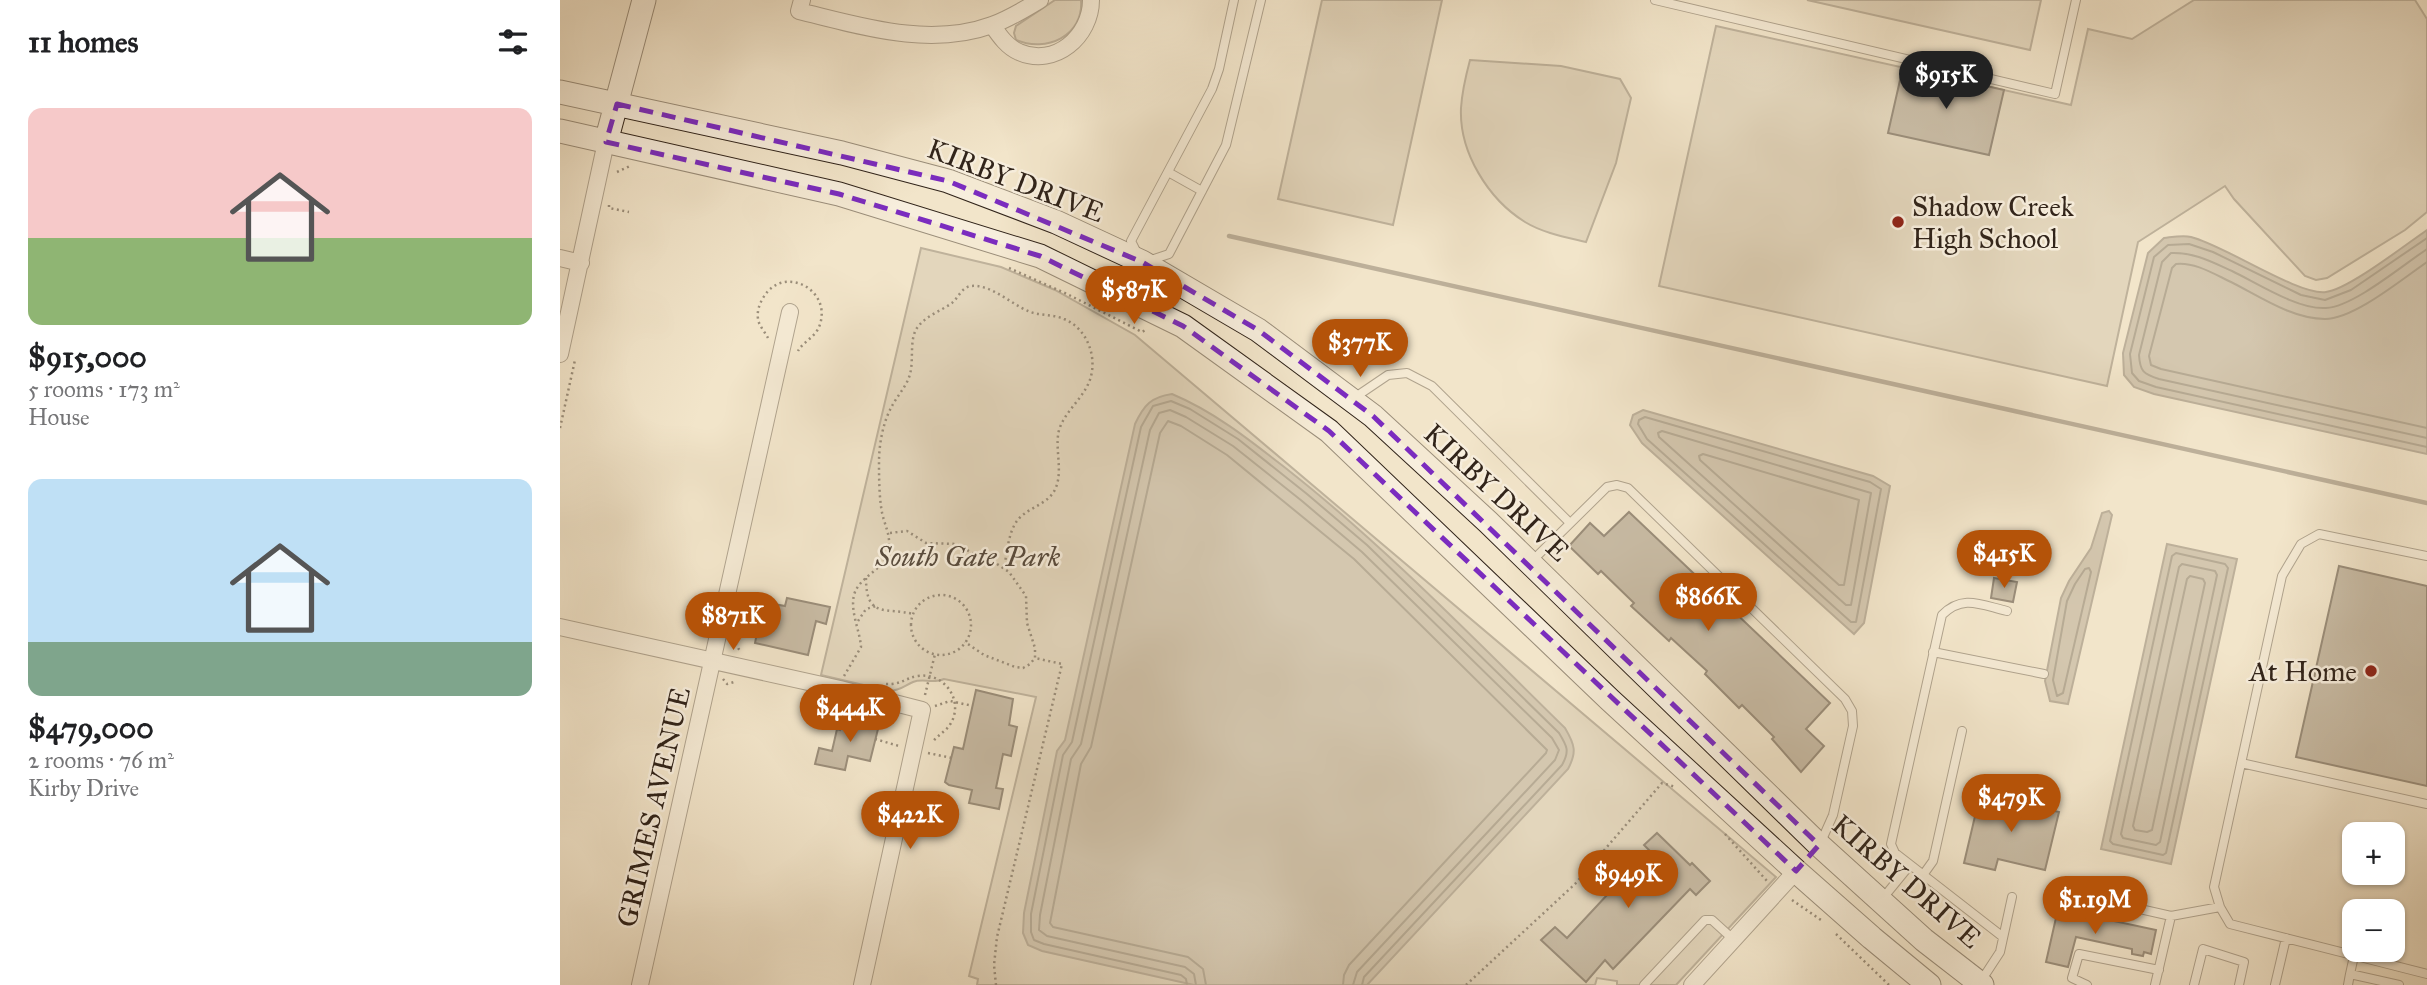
<!DOCTYPE html>
<meta charset="utf-8">
<style>
:root{--surface:#fff;--page:#f2f2f2;--text:#202124;--muted:#757577;--accent:#b45309}
body{margin:0;font-family:"IM FELL Great Primer",serif;background:var(--page);color:var(--text);height:100vh;display:flex;flex-direction:column;font-size:26px;white-space:nowrap}
*{box-sizing:border-box;margin:0}
p{font-size:23px;color:var(--muted)}
.icon{flex:none;width:38px;height:38px;fill:none;stroke:currentColor;stroke-width:2;stroke-linecap:round;stroke-linejoin:round}
.map{position:relative;flex:1;overflow:hidden}
.sheet{display:flex;flex-direction:column;background:var(--surface);width:560px}
.sheet>*{flex:none}
.tools{position:absolute;left:1782px;top:822px;display:grid;gap:14px}
.tools a{display:grid;place-items:center;width:63px;height:63px;border-radius:14px;background:var(--surface);box-shadow:0 2px 5px #0004;font-size:35px}
.price{position:absolute;translate:-50% -60px;padding:0 16px;border-radius:24px;background:var(--accent);color:#fff;font-size:23px;line-height:46px;filter:drop-shadow(0 2px 4px #0008)}
.price::after{content:'';position:absolute;left:50%;top:42px;width:21px;height:16px;margin-left:-10px;background:inherit;clip-path:polygon(0 0,100% 0,50% 100%)}
.price.current{background:#222;color:#fff}
ul{padding:0;list-style:none}
li{display:grid;align-content:center;gap:14px;height:371px;padding:0 28px}
li span{display:grid;place-items:center;height:217px;border-radius:14px;color:#555}
li>.icon{margin-inline-start:auto}
span .icon{width:126px;height:126px;fill:#fffc;stroke-width:1}
li b{font-size:30px}
h2{display:flex;justify-content:space-between;align-items:center;height:84px;padding:0 28px;font-size:30px}
main{display:flex;flex:1;min-height:0}
.map>svg:first-child{display:block}
.green{fill:#d1c4ac;stroke:#817463;stroke-width:2}
.water{fill:#b0a38e;stroke:#7d7060;stroke-width:2}
.lines{fill:none;stroke-linecap:round;stroke-linejoin:round}
.shore{stroke:#706454;stroke-width:2}
.stream{stroke:#7d7060;stroke-width:4.5}
.building{fill:#958876;stroke:#31241a;stroke-width:2}
.lane-casing{stroke:#615446;stroke-width:10}
.street-casing{stroke:#615446;stroke-width:18}
.secondary-casing{stroke:#31241a;stroke-width:25}
.path{stroke:#31241a;stroke-width:2.5;stroke-dasharray:2 3.5;stroke-linecap:butt}
.lane{stroke:#f7eedd;stroke-width:8}
.street{stroke:#f7eedd;stroke-width:16}
.secondary{stroke:#f7eedd;stroke-width:23}
.marked{fill:none;stroke:#7b2cbf;stroke-width:5;stroke-dasharray:14 9;stroke-linejoin:round}
.poi-dot{fill:#8f2418;stroke:#f7eedd;stroke-width:2.5}
.labels{text-anchor:middle;stroke-width:5;stroke-linejoin:round;paint-order:stroke}
.street-label{font-size:28px;fill:#31241a;stroke:#f7eedd}
.poi-label{font-size:28px;fill:#31241a;stroke:#f7eedd;text-anchor:start}
.park-label{font-size:28px;font-style:italic;fill:#594c3e;stroke:#f7eedd}
</style>
<main>
<section class="sheet">
<h2>11 homes<svg class="icon" aria-label="filters" viewBox="0 0 24 24"><path d="M4 7h16M4 17h16"/><circle cx="9" cy="7" r="2"/><circle cx="15" cy="17" r="2"/></svg></h2>
<ul>
<li><span style="background:linear-gradient(#f6c9c9 60%,#8fb573 0)"><svg class="icon" aria-label="home" viewBox="0 0 24 24"><path d="M3 11l9-7 9 7M6 9v11h12V9"/></svg></span><div><b>$915,000</b><p>5 rooms · 173 m²</p><p>House</p></div></li>
<li><span style="background:linear-gradient(#bfe0f5 75%,#7fa58c 0)"><svg class="icon" aria-label="home" viewBox="0 0 24 24"><path d="M3 11l9-7 9 7M6 9v11h12V9"/></svg></span><div><b>$479,000</b><p>2 rooms · 76 m²</p><p>Kirby Drive</p></div></li>
</ul>
</section>
<div class="map">
<svg width="1867" height="985" viewBox="0 0 1867 985">
<rect width="100%" height="100%" fill="#f2e5ca"/>
<filter id="stains"><feTurbulence type="fractalNoise" baseFrequency=".00286" numOctaves="4"/><feColorMatrix values="0 0 0 0 .2 0 0 0 0 .09 0 0 0 0 .02 0 0 0 .5 -.17"/></filter>
<radialGradient id="worn" r=".72"><stop offset=".6" stop-color="#630" stop-opacity="0"/><stop offset="1" stop-color="#630" stop-opacity=".3"/></radialGradient>
<path class="green" d="M495,0h26c3,36 -35,53 -65,40l-2,-7 2,-7z
M762,0h120l-49,225 -115,-26z
M1247,0h234l-11,50z
M1634,0h221l12,19v193l-22,18 -78,48 -11,2 -11,-4 -71,-77 -9,-13 -87,56 -31,144 -448,-100 57,-260 355,79 17,-76 44,10z
M910,60l91,6 59,13 11,19 -15,65 -30,79c-21,-5 -43,-9 -61,-20 -37,-23 -66,-70 -64,-114 1,-16 5,-33 9,-48z
M361,248l80,19 54,23 80,45 641,542 -100,108h-59v-4l-20,-3 -2,7h-618l1,-6 -9,-3 67,-279 -92,-18c-11,5 -21,-1 -31,3 -9,4 -13,9 -24,9l-68,-16z"/>
<path class="water" d="M1867,230v224l-273,-60 -20,-7 -10,-12 -1,-22 25,-100 16,-15c9,-1 19,-3 27,-1 33,8 108,59 135,55 23,-3 79,-47 101,-62z
M612,394c43,18 79,47 116,76 99,78 187,170 277,258 10,17 12,24 3,41l-201,216h-173l-152,-34 -14,-6 -5,-12 1,-20 33,-162 8,-11 70,-316c9,-19 16,-27 37,-30z
M1083,410l230,66 17,10 -26,137 -10,11 -212,-191 -12,-18 3,-10z
M1549,511l3,4 -44,189 -18,-3 -5,-20 16,-83 8,-17 22,-33 11,-35z
M1607,544l70,15 -66,305 -70,-15z"/>
<g class="lines">
<path class="shore" d="M1867,238l-76,52 -26,10 -24,-5 -88,-43 -24,-8 -21,1 -14,12 -24,97 2,19 7,8 17,6 271,60
M1867,249c-24,16 -74,58 -101,59 -28,2 -69,-25 -94,-37 -20,-9 -38,-19 -61,-18l-9,9 -23,93c1,16 4,19 20,24l268,59
M1867,262c-25,17 -73,57 -102,57 -33,0 -66,-23 -94,-37 -17,-8 -36,-20 -55,-18l-4,4 -23,88 2,9 10,4 266,59
M1085,417l225,65 11,7 -25,133h-5l-204,-183 -9,-15 1,-4z
M1102,431l209,62 -20,112h-5l-187,-168 -1,-4z
M1143,454l156,46 -15,85h-5l-139,-125 -1,-4z
M1616,553l49,11 3,4 -62,285 -3,2 -50,-11 -3,-3 62,-285z
M1622,564l33,7 2,4 -57,267 -4,3 -33,-7 -2,-4 58,-267z
M1529,568l2,4 -28,121 -6,3 -4,-16 14,-79 8,-17 10,-15z
M1630,576l13,3 2,4 -53,247 -5,2 -12,-2 -2,-4 54,-247z
M627,985l-1,-6 -5,-4 -137,-31 -10,-4 -3,-8v-18l32,-159 9,-13 69,-315 12,-21 18,-5 19,8 48,30 69,55 60,51 192,188c8,13 11,18 3,32l-198,212 -2,8
M636,985l-2,-11 -9,-7 -138,-31 -8,-6 1,-15 31,-156 10,-15 69,-314 9,-17 11,-3 16,7 47,29 69,55 60,51 190,186 7,12 -4,10 -198,212 -4,13
M646,985l-3,-16 -15,-12 -135,-30 -3,-4 31,-159 10,-17 69,-314 8,-12 13,5 46,29 127,104 193,191 -1,3 -197,212 -5,10 -1,10"/>
<path class="stream" d="M669,236l1198,267"/>
</g>
<path class="building" d="M1343,67l101,23 -15,65 -101,-22z
M1069,512l201,191 -24,26 18,17 -23,26 -29,-33 2,-2 -32,-32 -3,3 -34,-34 2,-3 -36,-33 -2,3 -38,-35 3,-3 -33,-32 -3,3 -29,-28 21,-23 14,13z
M1779,566l88,20v200l-131,-29z
M1434,578l23,4 -4,20 -22,-4z
M227,598l43,9 -4,17 -10,-3 -8,34 -53,-12 8,-41 22,4z
M416,690l37,9 -4,26 8,2 -6,29 -8,-2 -7,34 7,1 -4,20 -30,-6 3,-13 -23,-5 -4,-3 9,-35 9,2z
M283,717l36,8 -9,36 -22,-5 -3,14 -30,-6 4,-16 13,3 5,-22 3,1z
M1420,795l79,17 -14,58 -47,-11 -3,11 -31,-7z
M1097,833l33,32 2,-2 18,18 -14,14 -6,-6 -77,80 -8,-9 -19,22 -45,-42 14,-13 12,11 82,-88 -5,-5z
M1498,909l98,21 -5,24 -7,-2 -1,4 -11,-2v-5l-56,-12 -8,30 -22,-5z"/>
<g class="lines">
<g class="lane-casing">
<path id="lane" d="M1095,0l400,94 21,-94
M608,172l34,19
M577,253l-6,-12 81,-152 7,-20 15,-69
M588,261l21,-7 57,-109 35,-145
M794,398l34,-23 19,-2 25,13 138,137
M1867,556l-108,-22 -18,10 -19,32 -68,311 6,20 10,17 197,50
M973,560l74,-73 10,-2 11,3 217,211 7,12 1,15 -20,89 -12,27
M1373,652l111,22
M1681,763l186,41
M1363,875l10,-14 29,-130
M1518,895l93,21
M1323,898l27,-33
M1443,937l-108,-84 -4,-9 51,-229c21,-21 39,-10 65,-4
M1794,956l-4,18 49,11
M1421,981l19,-29 12,-55
M1084,985l61,-65h7l22,20
M1527,985l-15,-7 7,-24 80,16
M1595,985l16,-69 49,-9
M1634,985l9,-36 41,13 -5,23
M1715,985l11,-47
M1788,985l2,-11"/>
</g>
<g class="street-casing">
<path id="street" d="M242,0l-3,11c62,15 130,37 193,14 17,-6 33,-16 48,-25
M432,25c7,10 15,22 27,27 36,16 72,-16 72,-52
M0,258l21,5
M0,354l46,-212
M0,627l280,62 82,21 -60,275
M80,985l150,-673
M1132,985l104,-114"/>
</g>
<g class="secondary-casing">
<path id="secondary" d="M0,92l282,61 106,28 108,41 86,40 116,68 115,86 115,106 331,323 105,95 58,45
M0,131l279,63 201,62 143,70 146,105 281,269 186,171 76,67 57,47
M46,142l38,-142"/>
</g>
<path class="path" d="M57,172l13,-6
M49,205v3l20,4
M449,268l58,26 75,38 5,-3
M208,338c-3,-6 -9,-12 -10,-19 -1,-8 1,-14 5,-21 20,-35 71,-8 56,29 -4,10 -16,15 -21,24
M0,428l15,-68
M330,533l17,-2 19,12 31,1 15,9 22,9 15,10 17,24 1,27 8,25v10l-5,6 -7,4 -8,-1 -31,-12 -19,-13
M306,578c0,41 20,29 47,36
M351 625a30 30 0 1 1 60 0a30 30 0 1 1-60 0Z
M178,620l21,5
M298,621l8,-12 10,-3
M175,638v5l5,8
M284,676l17,-29c-1,-16 -11,-35 -7,-52 5,-19 31,-25 34,-44 3,-13 -1,-20 -4,-31 -5,-14 -5,-43 -5,-58 0,-18 4,-40 13,-56 5,-10 15,-20 18,-32 4,-14 -1,-34 7,-46 8,-12 24,-17 35,-25 6,-5 10,-16 19,-17 20,-2 40,18 57,25 11,5 25,3 36,8 20,8 31,31 28,52 -3,24 -26,37 -33,59 -5,20 6,45 -6,63 -7,10 -20,14 -29,21 -16,11 -16,36 -20,53
M163,679l4,5 7,-2
M326,684c15,1 19,-6 32,-8 26,-4 46,24 33,47 -5,9 -14,12 -19,20
M365,695l10,-41
M375,706l15,-5 23,5
M315,739l24,7
M368,753l24,5
M1165,834l42,47
M1232,900l29,20
M1276,934l53,51
M436,985l-2,-20 3,-28 65,-273 -27,-6
M906,985l109,-101 87,-101 14,4"/>
<use href="#lane" class="lane"/>
<use href="#street" class="street"/>
<use href="#secondary" class="secondary"/>
</g>
<path d="M0 0H1867V985H0ZM57,104l331,77 194,81 116,68 115,86 446,429 -23,26 -467,-440 -146,-105 -143,-70 -201,-62 -233,-52z" fill="#f2e5ca" fill-opacity=".55" fill-rule="evenodd"/>
<path class="marked" d="M57,104l331,77 194,81 116,68 115,86 446,429 -23,26 -467,-440 -146,-105 -143,-70 -201,-62 -233,-52z"/>
<g class="poi-dot">
<circle cx="1338" cy="222" r="7"/>
<circle cx="1811" cy="671" r="7"/>
</g>
<g class="labels">
<g class="street-label">
<text transform="translate(456 180) rotate(21)" y="10">KIRBY DRIVE</text>
<text transform="translate(937 492) rotate(43)" y="10">KIRBY DRIVE</text>
<text transform="translate(93 807) rotate(-77)" y="10">GRIMES AVENUE</text>
<text transform="translate(1347 881) rotate(41)" y="10">KIRBY DRIVE</text>
</g>
<g class="poi-label">
<text x="1352" y="216">Shadow Creek<tspan x="1352" dy="32">High School</tspan></text>
<text x="1797" y="681" text-anchor="end">At Home</text>
</g>
<g class="park-label">
<text x="408" y="566">South Gate Park</text>
</g>
</g>
<rect width="100%" height="100%" filter="url(#stains)"/>
<rect width="100%" height="100%" fill="url(#worn)"/>
</svg>
<div class="tools">
<a>+</a>
<a>−</a>
</div>
<b class="price current" style="left:1386px;top:111px">$915K</b>
<b class="price" style="left:574px;top:326px">$587K</b>
<b class="price" style="left:800px;top:379px">$377K</b>
<b class="price" style="left:1444px;top:590px">$415K</b>
<b class="price" style="left:1148px;top:633px">$866K</b>
<b class="price" style="left:173px;top:652px">$871K</b>
<b class="price" style="left:290px;top:744px">$444K</b>
<b class="price" style="left:1451px;top:834px">$479K</b>
<b class="price" style="left:350px;top:851px">$422K</b>
<b class="price" style="left:1068px;top:910px">$949K</b>
<b class="price" style="left:1535px;top:936px">$1.19M</b>
</div>
</main>
